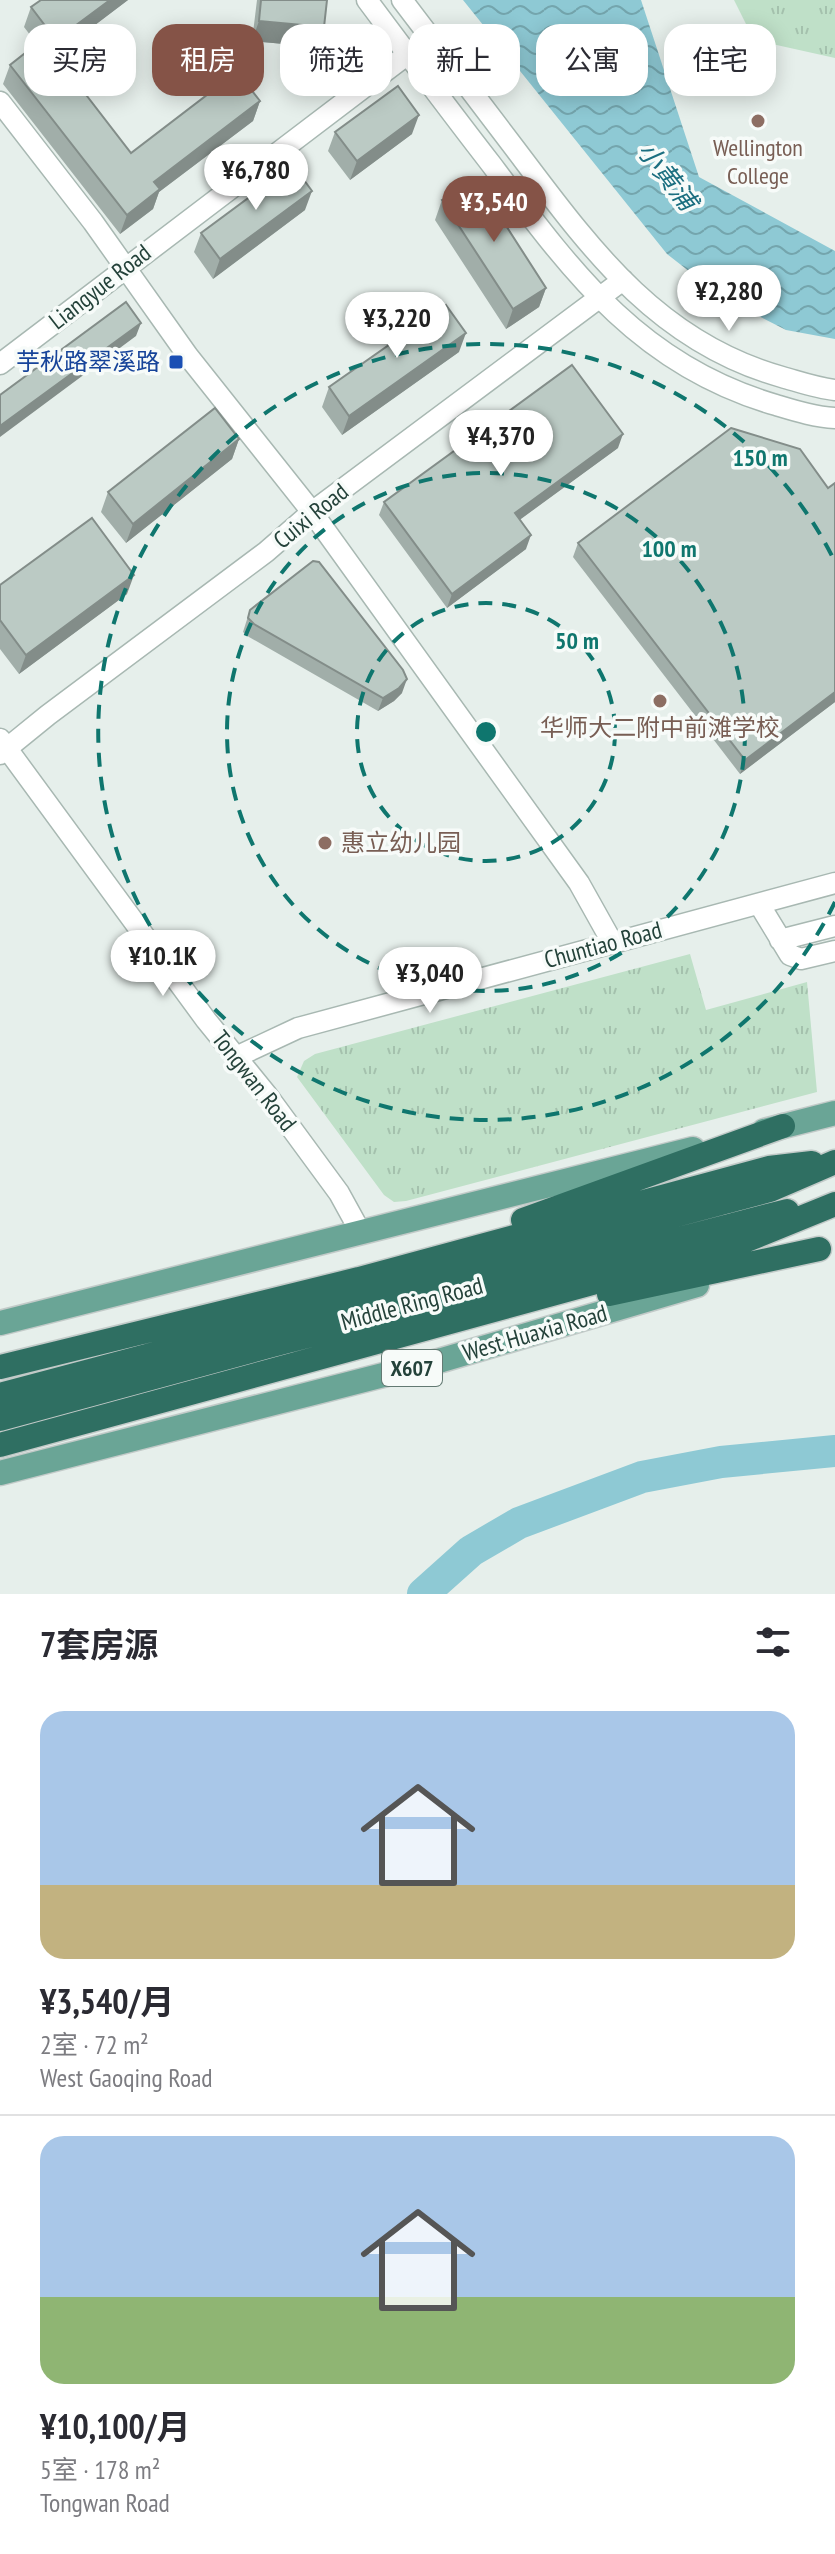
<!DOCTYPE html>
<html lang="zh">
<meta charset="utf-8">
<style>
:root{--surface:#fff;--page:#f2f2f3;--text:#2b2b33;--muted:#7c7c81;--line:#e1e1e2;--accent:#855347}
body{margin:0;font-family:"PT Sans Narrow","Noto Sans SC",sans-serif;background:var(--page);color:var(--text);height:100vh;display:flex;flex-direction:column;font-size:30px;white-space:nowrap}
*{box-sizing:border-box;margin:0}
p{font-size:26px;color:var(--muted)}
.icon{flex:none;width:44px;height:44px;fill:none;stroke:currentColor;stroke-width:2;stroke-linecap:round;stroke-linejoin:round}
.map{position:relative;height:1594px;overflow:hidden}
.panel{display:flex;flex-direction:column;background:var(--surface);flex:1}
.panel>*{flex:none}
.banner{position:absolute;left:24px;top:24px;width:788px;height:72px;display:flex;gap:16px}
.price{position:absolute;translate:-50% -68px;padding:0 18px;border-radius:28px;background:#fff;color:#222;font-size:26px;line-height:52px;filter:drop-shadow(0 2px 4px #0008)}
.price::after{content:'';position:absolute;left:50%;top:48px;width:24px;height:18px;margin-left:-12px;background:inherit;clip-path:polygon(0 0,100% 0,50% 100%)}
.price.active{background:var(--accent);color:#fff}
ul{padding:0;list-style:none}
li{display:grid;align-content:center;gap:16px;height:424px;padding:0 40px}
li+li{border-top:2px solid var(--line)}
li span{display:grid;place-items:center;height:248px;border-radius:24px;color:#555}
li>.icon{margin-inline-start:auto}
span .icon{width:144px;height:144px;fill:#fffc;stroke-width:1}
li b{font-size:34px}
h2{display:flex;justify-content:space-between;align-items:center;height:96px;padding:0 40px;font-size:34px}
.pill{padding:0 28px;border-radius:24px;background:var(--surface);box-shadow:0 4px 20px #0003;font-size:28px;line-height:72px}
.pill.active{background:var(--accent);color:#fff}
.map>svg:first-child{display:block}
.grass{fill:url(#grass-tufts)}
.water{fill:url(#water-waves)}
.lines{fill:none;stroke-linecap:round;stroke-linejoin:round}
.river{stroke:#8ec9d4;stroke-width:32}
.minor-casing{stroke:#a8b8b2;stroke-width:23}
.major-casing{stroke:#c2cac8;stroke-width:27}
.highway-casing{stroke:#c2cac8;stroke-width:27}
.minor{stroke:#fff;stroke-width:20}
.major{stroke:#6aa596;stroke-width:24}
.highway{stroke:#2f6f62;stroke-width:24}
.wall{fill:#a1aea9}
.shaded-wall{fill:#838d89}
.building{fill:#bbcac4;stroke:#838d89;stroke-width:2}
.ring{fill:none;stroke:#0f766e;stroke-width:4;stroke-dasharray:14 10}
.education-dot{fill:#8d6e63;stroke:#f7fbf9;stroke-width:3}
.transit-dot{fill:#1a4fb4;stroke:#f7fbf9;stroke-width:3}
.labels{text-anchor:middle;stroke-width:7;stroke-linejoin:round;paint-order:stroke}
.shield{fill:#f7fbf9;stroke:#637a73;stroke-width:2}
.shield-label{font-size:22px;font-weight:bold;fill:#24423a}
.education-label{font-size:24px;fill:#785e54;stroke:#f7fbf9}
.street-label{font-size:24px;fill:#24423a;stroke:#f7fbf9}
.transit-label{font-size:24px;fill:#164399;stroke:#f7fbf9;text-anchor:end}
.water-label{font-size:26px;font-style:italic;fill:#1c6f80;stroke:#f7fbf9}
.centre{fill:#0f766e;stroke:#f7fbf9;stroke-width:4}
.ring-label{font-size:24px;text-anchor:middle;font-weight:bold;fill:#0f766e;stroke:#f7fbf9;stroke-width:7;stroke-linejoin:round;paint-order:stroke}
</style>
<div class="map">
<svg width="835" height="1594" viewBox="0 0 835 1594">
<defs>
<pattern id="grass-tufts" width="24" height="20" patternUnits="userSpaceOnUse" patternTransform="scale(2)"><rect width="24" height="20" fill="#bfe0c8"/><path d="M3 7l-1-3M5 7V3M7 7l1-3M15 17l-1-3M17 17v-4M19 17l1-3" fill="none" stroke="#a4c1ad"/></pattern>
<pattern id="water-waves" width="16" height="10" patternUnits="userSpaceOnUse" patternTransform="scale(2)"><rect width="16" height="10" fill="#8ec9d4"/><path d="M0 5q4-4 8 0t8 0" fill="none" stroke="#74a5ad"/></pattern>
</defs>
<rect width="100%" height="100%" fill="#e6efeb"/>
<path class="grass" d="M734,0h101v58l-81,-18z
M690,954l16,56 101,-28 10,110 -411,109 -12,1 -10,-7 -87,-118 7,-16 11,-7z"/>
<path class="water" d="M463,0h178l58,177 136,74v88l-49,-9 -64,-33 -55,-43z"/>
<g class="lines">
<path class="river" d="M423,1594l48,-43 48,-28 123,-46 79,-15 114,-11"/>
<g class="minor-casing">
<path id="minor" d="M367,0c41,55 82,110 124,164 81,108 149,202 285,241 20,6 39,12 59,13
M402,0c38,50 76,100 114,150 74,98 141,192 266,227 18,5 35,11 53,13
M0,102l93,120 95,134 124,156 267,371 33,59
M0,364l417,-317
M0,739l206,281 61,75 72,98 22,40
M0,754l48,-39 218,-163 46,-40 311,-232
M759,904l31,51 11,4 34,-8
M780,940l55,-14
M236,1057l62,-29 537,-145"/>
</g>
<g class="major-casing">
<path id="major" d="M764,1131l71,-18
M0,1323l693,-174
M0,1473l442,-113 255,-75"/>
</g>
<g class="highway-casing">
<path id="highway" d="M523,1220l260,-94
M609,1294l210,-45
M0,1367l359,-88 410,-111 43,-5
M0,1395l770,-205 65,-28
M0,1419l269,-73 518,-135
M0,1445l742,-203 93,-38"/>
</g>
<use href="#minor" class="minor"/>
<use href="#major" class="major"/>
<use href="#highway" class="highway"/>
</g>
<path class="wall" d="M41,0h87l-73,55 76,98 129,-52 -7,20 -94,71 -6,17 -33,25 -117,-150 7,-19 27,-21 -13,-17 7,-20z
M257,0h70l-3,27 -7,20 -65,-6z
M335,132l77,2 -62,46 -22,-29z
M442,200l104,88 -7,19 -33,22 -71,-109z
M305,210l-92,69 -19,-27 7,-19z
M459,352l-117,83 -20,-28 7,-20z
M239,439l-7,20 -106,84 -25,-31 7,-20z
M618,448l-98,71 6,30 -79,59 -68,-93 5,-13z
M578,543l257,159 -95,72 -167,-217z
M0,585l127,9 -108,80 -19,-25z
M250,610l152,83 -8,8 -16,10 -129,-74 -6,-5z"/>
<path class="shaded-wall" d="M110,0h18l-79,60 7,-20z
M259,21l65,6 -7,20 -65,-6z
M260,101l-7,20 -94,71 -6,17 -33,25 7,-19 27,-33z
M419,115l-7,19 -62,46 7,-19z
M312,191l-7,19 -92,69 7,-20z
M546,288l-7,19 -33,22 7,-20z
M141,323l-5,13 -136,101v-11z
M466,333l-7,19 -117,83 7,-19z
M623,434l-5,14 -108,79 5,-14z
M239,439l-7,20 -106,84 7,-19z
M531,535l-5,14 -79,59 5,-14z
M134,575l-7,19 -108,80 7,-19z
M407,679l-5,14 -8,8 -16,10 5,-13z
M835,692v10l-95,72 5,-14z"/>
<path class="building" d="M41,0h69l-54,40 -25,-33z
M261,0h66l-3,27 -65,-6z
M43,39l88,114 106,-81 23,29 -106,81 6,7 -33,26 -117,-150z
M398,86l21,29 -62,46 -22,-29z
M293,165l19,26 -92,68 -19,-26z
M476,179l70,109 -33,21 -71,-109z
M126,302l15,21 -141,103v-31z
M446,305l20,28 -117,83 -20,-29z
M572,365l51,69 -108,79 16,22 -79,59 -68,-92z
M215,408l24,31 -106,85 -25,-32z
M731,428l69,21 28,39 7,-5v209l-90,68 -167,-217z
M92,518l42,57 -108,80 -26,-35v-35z
M313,561l6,1 84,108 4,9 -8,9 -16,10 -129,-74 -6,-6 2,-8z"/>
<g class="ring">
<circle cx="486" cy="732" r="129"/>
<circle cx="486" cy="732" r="259"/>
<path d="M835 902A388 388 0 1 1 835 562"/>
</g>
<g class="education-dot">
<circle cx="758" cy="121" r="8"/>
<circle cx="660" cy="701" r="8"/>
<circle cx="325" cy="843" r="8"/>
</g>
<rect class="transit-dot" x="168" y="354" width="16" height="16" rx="4"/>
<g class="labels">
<rect class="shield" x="382" y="1350" width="60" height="36" rx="6"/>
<g class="shield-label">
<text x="412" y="1376">X607</text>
</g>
<g class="education-label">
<text x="758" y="156">Wellington<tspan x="758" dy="28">College</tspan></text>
<text x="660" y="736">华师大二附中前滩学校</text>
<text x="341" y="851" text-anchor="start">惠立幼儿园</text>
</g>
<g class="street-label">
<text transform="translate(100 287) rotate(-38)" y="8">Liangyue Road</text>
<text transform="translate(311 516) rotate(-39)" y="8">Cuixi Road</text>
<text transform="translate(603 945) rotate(-15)" y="8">Chuntiao Road</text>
<text transform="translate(254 1081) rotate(52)" y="8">Tongwan Road</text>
<text transform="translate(412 1304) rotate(-15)" y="8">Middle Ring Road</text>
<text transform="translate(535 1333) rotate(-16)" y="8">West Huaxia Road</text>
</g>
<g class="transit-label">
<text x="160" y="370">芋秋路翠溪路</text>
</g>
<g class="water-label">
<text transform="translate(667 176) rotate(52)" y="9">小黄浦</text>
</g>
</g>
<circle cx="486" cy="732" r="12" class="centre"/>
<g class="ring-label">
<text x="760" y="466">150 m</text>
<text x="669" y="557">100 m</text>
<text x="577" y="649">50 m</text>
</g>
</svg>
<b class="price" style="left:256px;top:212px">¥6,780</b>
<b class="price active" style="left:494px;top:244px">¥3,540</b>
<b class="price" style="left:729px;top:333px">¥2,280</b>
<b class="price" style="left:397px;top:360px">¥3,220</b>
<b class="price" style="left:501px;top:478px">¥4,370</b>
<b class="price" style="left:163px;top:998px">¥10.1K</b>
<b class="price" style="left:430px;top:1015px">¥3,040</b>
<div class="banner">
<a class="pill">买房</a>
<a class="pill active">租房</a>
<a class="pill">筛选</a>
<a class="pill">新上</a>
<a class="pill">公寓</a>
<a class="pill">住宅</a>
</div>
</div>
<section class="panel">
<h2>7套房源<svg class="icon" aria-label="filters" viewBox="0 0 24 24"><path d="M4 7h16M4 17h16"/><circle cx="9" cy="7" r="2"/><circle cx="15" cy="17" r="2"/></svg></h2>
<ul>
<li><span style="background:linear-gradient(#a9c7e8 70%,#c2b280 0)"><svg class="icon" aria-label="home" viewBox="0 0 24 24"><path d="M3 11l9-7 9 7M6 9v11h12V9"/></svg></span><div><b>¥3,540/月</b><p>2室 · 72 m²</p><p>West Gaoqing Road</p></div></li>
<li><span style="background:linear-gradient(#a9c7e8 65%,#8fb573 0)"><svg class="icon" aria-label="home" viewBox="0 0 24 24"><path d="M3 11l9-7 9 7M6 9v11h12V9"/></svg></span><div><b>¥10,100/月</b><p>5室 · 178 m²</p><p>Tongwan Road</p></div></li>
</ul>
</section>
